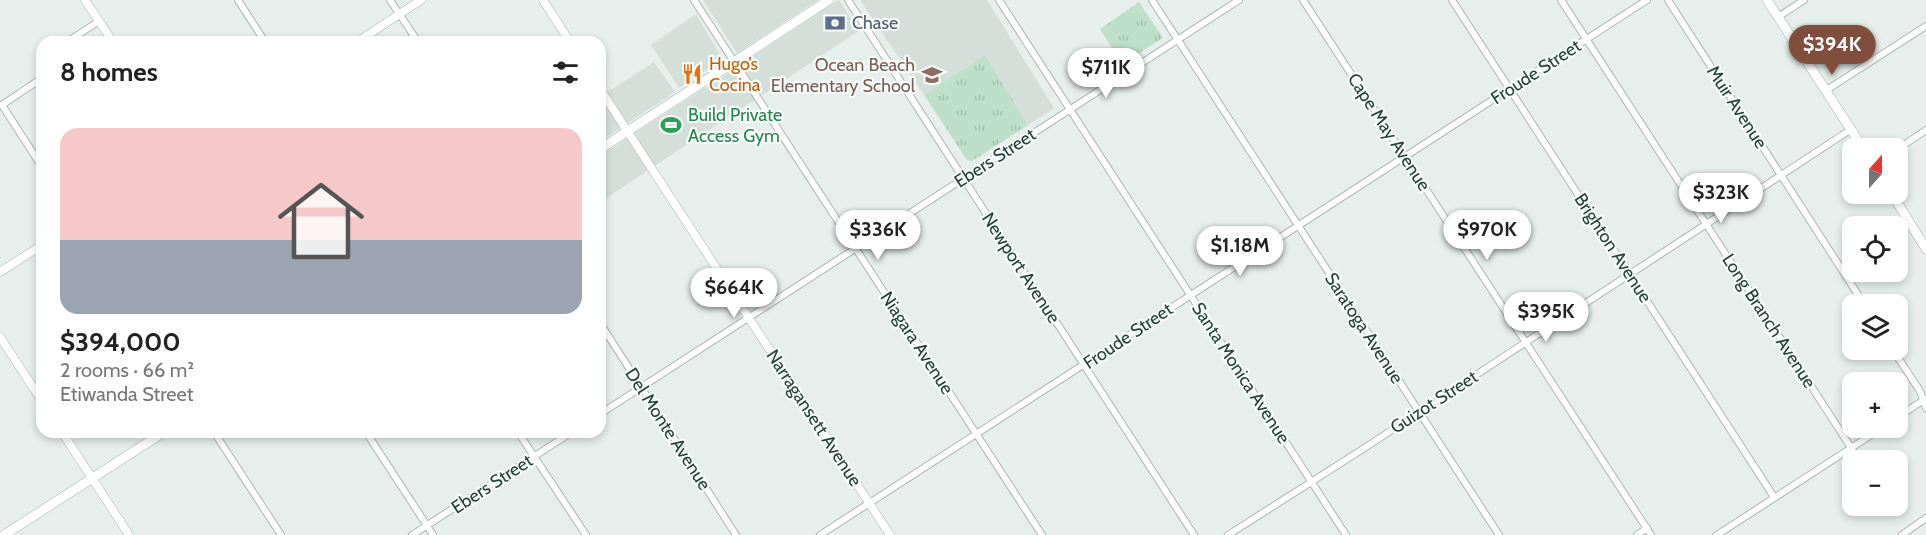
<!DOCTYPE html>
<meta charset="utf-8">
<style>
:root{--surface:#fff;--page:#f6f6f6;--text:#222;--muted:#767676;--accent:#804e3d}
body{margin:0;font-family:Cabin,sans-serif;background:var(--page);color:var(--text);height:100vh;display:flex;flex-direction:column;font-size:22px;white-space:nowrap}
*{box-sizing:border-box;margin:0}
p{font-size:20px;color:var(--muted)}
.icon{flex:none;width:33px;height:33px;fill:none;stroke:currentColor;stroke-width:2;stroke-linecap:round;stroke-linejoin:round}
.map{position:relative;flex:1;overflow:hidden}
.side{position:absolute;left:36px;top:36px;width:570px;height:402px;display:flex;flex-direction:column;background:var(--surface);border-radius:18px;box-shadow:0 3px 9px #0003}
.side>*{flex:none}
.needle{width:39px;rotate:21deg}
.tools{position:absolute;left:1842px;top:138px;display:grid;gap:12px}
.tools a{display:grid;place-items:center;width:66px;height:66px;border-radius:12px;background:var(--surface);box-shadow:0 3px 9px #0003;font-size:30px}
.price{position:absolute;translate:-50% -51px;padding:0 14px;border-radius:21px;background:#fff;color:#222;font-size:20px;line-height:39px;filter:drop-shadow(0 2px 3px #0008)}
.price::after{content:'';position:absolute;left:50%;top:36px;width:18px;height:14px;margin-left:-9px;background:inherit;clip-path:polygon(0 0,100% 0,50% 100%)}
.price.active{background:var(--accent);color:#fff}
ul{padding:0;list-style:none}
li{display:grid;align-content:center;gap:12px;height:318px;padding:0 24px}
li span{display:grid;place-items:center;height:186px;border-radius:18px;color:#555}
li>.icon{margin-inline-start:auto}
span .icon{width:108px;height:108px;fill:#fffc;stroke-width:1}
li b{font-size:26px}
h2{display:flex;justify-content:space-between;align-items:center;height:72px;padding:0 24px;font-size:26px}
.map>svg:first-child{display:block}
.built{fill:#d4dfda}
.park{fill:url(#park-tufts)}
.garden{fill:#bfe0c8}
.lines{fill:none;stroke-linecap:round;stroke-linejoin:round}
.minor-casing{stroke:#a8b8b2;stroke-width:8}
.tertiary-casing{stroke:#a8b8b2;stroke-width:9}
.secondary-casing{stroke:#a4bbb3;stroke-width:10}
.minor{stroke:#fff;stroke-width:6}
.tertiary{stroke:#fff;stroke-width:8}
.secondary{stroke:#fff;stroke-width:9}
.labels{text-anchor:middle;stroke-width:4.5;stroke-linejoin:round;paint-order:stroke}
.service-label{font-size:18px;fill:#4e5e75;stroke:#f7fbf9;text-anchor:start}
.food-label{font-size:18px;fill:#c56008;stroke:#f7fbf9;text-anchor:start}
.education-label{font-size:18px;fill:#785e54;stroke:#f7fbf9;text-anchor:end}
.street-label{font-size:18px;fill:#24423a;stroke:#f7fbf9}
.leisure-label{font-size:18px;fill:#27864d;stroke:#f7fbf9;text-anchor:start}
</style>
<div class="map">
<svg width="1926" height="535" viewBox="0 0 1926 535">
<defs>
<pattern id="park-tufts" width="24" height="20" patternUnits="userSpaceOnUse" patternTransform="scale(1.5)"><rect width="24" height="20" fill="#bfe0c8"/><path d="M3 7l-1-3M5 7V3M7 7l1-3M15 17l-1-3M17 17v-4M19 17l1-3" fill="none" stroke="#a4c1ad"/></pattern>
</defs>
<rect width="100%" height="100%" fill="#e6efeb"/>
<path class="built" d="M703,0h115l-81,53z
M839,0l20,31 -259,171v-46z
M860,0h127l67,108 -26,17 -43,-70 -61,40z
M696,14l25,43 -4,6 -38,25 -28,-43z
M654,62l21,30 -75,49v-44z"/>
<path class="park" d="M1139,2l24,36 -41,26 -22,-35z
M985,55l43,70 -56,36 -5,-1 -43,-65z"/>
<path class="garden" d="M1104,50l10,15 -23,15 -10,-15z"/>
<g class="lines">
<g class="minor-casing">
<path id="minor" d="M238,0l27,42
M390,0l28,42
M694,0l348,535
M848,0l346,535
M999,0l347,535
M1152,0l347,535
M1303,0l348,535
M1452,0l322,497
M1561,0l298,460
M1668,0l196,304
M1778,17l26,-17
M67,42l32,-21
M42,78l-40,27 40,62
M1825,91l101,-65
M1898,149l28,-19
M600,323l136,212
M1893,350l27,41 6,17
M600,414l639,-414
M1898,417l27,-18
M214,432l67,103
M366,432l67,103
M518,432l68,103
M412,535l160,-103
M820,535l827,-535
M1228,535l138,-88 484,-317
M1637,535l10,-7
M1717,535l165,-107
M1902,535l24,-17"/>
</g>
<g class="tertiary-casing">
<path id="tertiary" d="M85,0l28,42
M543,0l27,42
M357,42l64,-42
M600,89l290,446
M0,272l42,-27
M0,337l42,64
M62,432l67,103"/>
</g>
<g class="secondary-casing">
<path id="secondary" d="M1767,0l96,148
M600,149l229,-149
M1892,194l34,55
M4,535l160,-103"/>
</g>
<use href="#minor" class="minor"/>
<use href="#tertiary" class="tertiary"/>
<use href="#secondary" class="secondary"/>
</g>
<defs>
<g id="bank-bare" transform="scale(1.62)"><path d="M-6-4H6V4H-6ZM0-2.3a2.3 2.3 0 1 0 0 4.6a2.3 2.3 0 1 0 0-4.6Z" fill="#5c6f8a" stroke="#f7fbf9" stroke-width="2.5" paint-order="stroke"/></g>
<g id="restaurant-bare" transform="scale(1.62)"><path d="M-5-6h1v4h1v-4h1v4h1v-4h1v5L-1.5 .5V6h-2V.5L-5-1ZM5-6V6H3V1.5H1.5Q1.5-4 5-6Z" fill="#e8710a" stroke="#f7fbf9" stroke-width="2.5" paint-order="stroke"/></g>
<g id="school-bare" transform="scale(1.62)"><path d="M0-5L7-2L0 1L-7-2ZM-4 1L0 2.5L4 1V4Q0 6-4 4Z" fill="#8d6e63" stroke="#f7fbf9" stroke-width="2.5" paint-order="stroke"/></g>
<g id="stadium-bare" transform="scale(1.62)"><path d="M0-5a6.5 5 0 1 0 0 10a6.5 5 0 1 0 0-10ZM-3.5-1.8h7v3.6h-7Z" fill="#2e9e5b" stroke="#f7fbf9" stroke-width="2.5" paint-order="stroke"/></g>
</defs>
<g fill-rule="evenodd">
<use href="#bank-bare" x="835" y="23"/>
<use href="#restaurant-bare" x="692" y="74"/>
<use href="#school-bare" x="932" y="75"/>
<use href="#stadium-bare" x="671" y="125"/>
</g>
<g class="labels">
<g class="service-label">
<text x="852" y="29">Chase</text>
</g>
<g class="food-label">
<text x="709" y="70">Hugo’s<tspan x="709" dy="21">Cocina</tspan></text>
</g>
<g class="education-label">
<text x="915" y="71">Ocean Beach<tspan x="915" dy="21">Elementary School</tspan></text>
</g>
<g class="street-label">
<text transform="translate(1536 72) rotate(-33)" y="6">Froude Street</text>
<text transform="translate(1737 107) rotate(57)" y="6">Muir Avenue</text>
<text transform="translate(1389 132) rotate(57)" y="6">Cape May Avenue</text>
<text transform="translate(995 158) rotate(-33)" y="6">Ebers Street</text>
<text transform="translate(1613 248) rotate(57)" y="6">Brighton Avenue</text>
<text transform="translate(1021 268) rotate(57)" y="6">Newport Avenue</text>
<text transform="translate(1769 321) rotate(57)" y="6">Long Branch Avenue</text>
<text transform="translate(1364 328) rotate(57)" y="6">Saratoga Avenue</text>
<text transform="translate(1128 336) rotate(-34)" y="6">Froude Street</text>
<text transform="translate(917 343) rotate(57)" y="6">Niagara Avenue</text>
<text transform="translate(1241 373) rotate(57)" y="6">Santa Monica Avenue</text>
<text transform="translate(1434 402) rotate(-33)" y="6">Guizot Street</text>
<text transform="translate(814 418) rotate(57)" y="6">Narragansett Avenue</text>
<text transform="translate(668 429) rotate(57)" y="6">Del Monte Avenue</text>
<text transform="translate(492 484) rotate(-33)" y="6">Ebers Street</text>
</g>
<g class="leisure-label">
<text x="688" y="121">Build Private<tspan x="688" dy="21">Access Gym</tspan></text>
</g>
</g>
</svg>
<div class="tools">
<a><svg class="needle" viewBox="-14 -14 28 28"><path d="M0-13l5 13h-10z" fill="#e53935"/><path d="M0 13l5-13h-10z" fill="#767676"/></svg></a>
<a><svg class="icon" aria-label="locate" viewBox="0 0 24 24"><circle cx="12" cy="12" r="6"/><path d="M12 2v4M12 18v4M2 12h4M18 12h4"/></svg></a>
<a><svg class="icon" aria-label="layers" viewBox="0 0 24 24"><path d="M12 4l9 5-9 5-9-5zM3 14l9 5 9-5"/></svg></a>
<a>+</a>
<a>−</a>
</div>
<b class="price active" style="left:1832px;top:76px">$394K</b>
<b class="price" style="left:1106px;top:99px">$711K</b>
<b class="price" style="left:1721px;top:224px">$323K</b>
<b class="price" style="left:878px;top:261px">$336K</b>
<b class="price" style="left:1487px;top:261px">$970K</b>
<b class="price" style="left:1240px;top:277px">$1.18M</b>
<b class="price" style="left:734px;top:319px">$664K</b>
<b class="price" style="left:1546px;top:343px">$395K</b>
<section class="side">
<h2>8 homes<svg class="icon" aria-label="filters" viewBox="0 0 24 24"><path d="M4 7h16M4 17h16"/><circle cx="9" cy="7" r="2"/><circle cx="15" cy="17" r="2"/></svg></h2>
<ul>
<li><span style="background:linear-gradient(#f6c9c9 60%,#9aa5b1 0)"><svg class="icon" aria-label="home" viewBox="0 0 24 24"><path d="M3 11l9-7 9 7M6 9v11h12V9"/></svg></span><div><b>$394,000</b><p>2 rooms · 66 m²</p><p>Etiwanda Street</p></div></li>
</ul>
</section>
</div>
